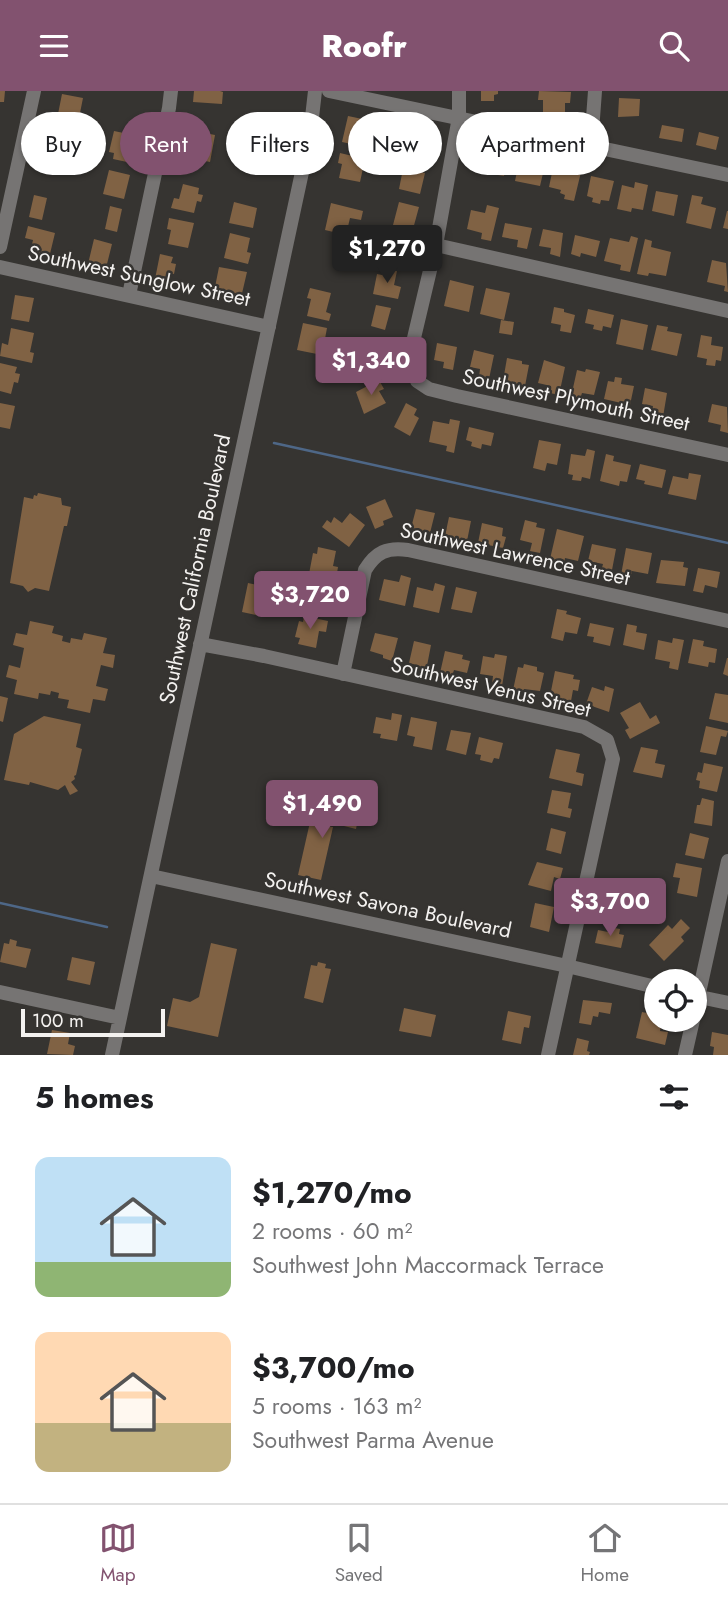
<!DOCTYPE html>
<meta charset="utf-8">
<style>
:root{--surface:#fff;--page:#f6f6f6;--text:#202124;--muted:#757577;--line:#e0e0e0;--accent:#82526f}
body{margin:0;font-family:Jost,sans-serif;background:var(--page);color:var(--text);height:100vh;display:flex;flex-direction:column;font-size:26px;white-space:nowrap}
*{box-sizing:border-box;margin:0}
p{font-size:23px;color:var(--muted)}
.icon{flex:none;width:38px;height:38px;fill:none;stroke:currentColor;stroke-width:2;stroke-linecap:round;stroke-linejoin:round}
.map{position:relative;height:964px;overflow:hidden}
.panel{display:flex;flex-direction:column;background:var(--surface);flex:1}
.panel>*{flex:none}
.top-card{position:absolute;left:21px;top:21px;width:686px;height:63px;display:flex;gap:14px}
.buttons{position:absolute;left:644px;top:878px;display:grid;gap:14px}
.buttons a{display:grid;place-items:center;width:63px;height:63px;border-radius:50%;background:var(--surface);box-shadow:0 2px 5px #0004;font-size:35px}
.scale{position:absolute;left:21px;bottom:18px;width:144px;box-sizing:border-box;padding-left:7px;border:4px solid #f4f2f0;border-top:0;font-size:19px;line-height:24px;white-space:nowrap;color:#f4f2f0;-webkit-text-stroke:5px #363431;paint-order:stroke}
.price{position:absolute;translate:-50% -60px;padding:0 16px;border-radius:7px;background:var(--accent);color:#fff;font-size:23px;line-height:46px;filter:drop-shadow(0 2px 4px #0008)}
.price::after{content:'';position:absolute;left:50%;top:42px;width:21px;height:16px;margin-left:-10px;background:inherit;clip-path:polygon(0 0,100% 0,50% 100%)}
.price.current{background:#222;color:#fff}
ul{padding:0;list-style:none}
li{display:flex;align-items:center;gap:21px;height:175px;padding:0 35px}
li span{display:grid;place-items:center;flex:none;width:196px;height:140px;border-radius:14px;color:#555}
li>.icon{margin-inline-start:auto}
span .icon{width:84px;height:84px;fill:#fffc;stroke-width:1}
li b{font-size:30px}
h2{display:flex;justify-content:space-between;align-items:center;height:84px;padding:0 35px;font-size:30px}
.pill{padding:0 24px;border-radius:32px;background:var(--surface);box-shadow:0 2px 5px #0004;font-size:24px;line-height:63px}
.pill.current{background:var(--accent);color:#fff}
header{display:flex;justify-content:space-between;align-items:center;height:91px;padding:0 35px;background:var(--accent);color:#fff;font-size:32px;font-weight:800}
.dock{display:flex;justify-content:space-around;align-items:center;height:98px;border-top:2px solid var(--line);background:var(--surface);font-size:19px;color:var(--muted)}
.dock a{display:grid;justify-items:center;gap:4px}
.dock .current{color:var(--accent)}
.map>svg:first-child{display:block}
.lines{fill:none;stroke-linecap:round;stroke-linejoin:round}
.stream{stroke:#4e6787;stroke-width:2.5}
.building{fill:#806244}
.minor{stroke:#767473;stroke-width:14}
.labels{text-anchor:middle;stroke-width:5;stroke-linejoin:round;paint-order:stroke}
.street-label{font-size:21px;fill:#f4f2f0;stroke:#363431}
</style>
<header><svg class="icon" aria-label="menu" viewBox="0 0 24 24"><path d="M4 6h16M4 12h16M4 18h16"/></svg>Roofr<svg class="icon" aria-label="search" viewBox="0 0 24 24"><circle cx="10" cy="10" r="6"/><path d="M15 15l6 6"/></svg></header>
<div class="map">
<svg width="728" height="964" viewBox="0 0 728 964">
<rect width="100%" height="100%" fill="#363431"/>
<g class="lines">
<path class="stream" d="M274,352l454,100
M0,812l107,24"/>
</g>
<path class="building" d="M0,0h5l-1,11h-4z
M194,0h26l3,1 -1,12 -29,-2z
M481,0h17v3l-4,1v6h-13z
M539,0l32,1 -1,11h-5v16h-22v-19h-5z
M62,3l21,4 -5,25 -21,-4z
M619,7l21,1 -1,17 -21,1z
M348,25l19,4 -2,10 4,1 -2,9 -4,-1 -2,7 -19,-4z
M662,34l22,4 -2,13 -23,-4z
M50,36l21,4 -5,24 -13,-3 3,-14 -8,-1z
M412,37l17,4 -5,28 -19,-5 2,-7 -4,-1 2,-8 4,1z
M252,39l25,6 -3,11 -4,-1 -3,12 -15,-4 3,-11 -6,-2z
M114,40l24,5 -2,11 -6,-1 -3,16 -14,-3 1,-6 -5,-1z
M195,40l20,4 -5,27 -23,-5z
M699,41l20,5 -3,13 -20,-5z
M485,60l23,4 -4,21 -18,-3 1,-4 -5,-1z
M340,62l25,6 -5,23 -21,-4 3,-14 -4,-1z
M520,66l12,2 -2,7 14,3 -4,17 -25,-5z
M553,77l28,4 -7,29 -10,-2 1,-4 -5,-2 1,-3 -12,-3z
M403,78l22,4 -5,21 -21,-5z
M109,79l21,5 -6,24 -21,-5z
M591,85l23,5 -5,20 -8,-1 -1,4 -8,-2 1,-4 -6,-2z
M635,91l13,3 -5,25 -11,-2 -1,4 -14,-3 5,-24 12,3z
M183,93l16,4 -1,6 5,1 -2,7 -4,-1 -3,12 -23,-5 3,-10 5,1z
M656,100l22,4 -4,21 -22,-5z
M34,104l13,3 -5,22 -13,-3z
M692,104l11,2 -2,7 15,4 -5,21 -25,-6z
M234,111l23,6 -4,20 -24,-5z
M399,111l20,5 -6,22 -20,-4z
M331,112l32,8 -2,9 -11,-2 -4,17 -21,-5z
M487,114l12,3 -8,33 -10,-2 1,-6 -15,-4 4,-19 14,3z
M110,115l12,3 -5,23 -12,-3z
M727,120h1v18l-5,-1z
M169,127l25,5 -6,25 -20,-4 3,-14 -4,-1z
M505,132l27,5 -5,21 -10,-2 1,-7 -16,-3z
M28,135l27,7 -6,25 -19,-5 3,-13 -8,-2z
M543,138l20,4 -3,24 -10,-3 1,-6 -12,-2z
M230,142l20,5 -3,14 4,1 -3,11 -24,-6z
M381,142l23,4 -3,19h3l-1,7 -26,-5z
M575,144l25,6 -4,16 -15,-4 -1,4 -9,-3z
M631,145l7,2 -8,34 -10,-2 1,-5 -17,-4 6,-23 19,4z
M94,148l18,5 -6,24 -18,-4z
M645,148l7,2 -1,6 20,5 -5,24 -17,-3 -1,3 -11,-2z
M160,163l13,3 -2,6 5,1 -2,10 -5,-1 -1,9 -13,-3z
M712,169l14,3 2,29 -4,-1 1,-5 -18,-4z
M219,176l28,5 -7,30 -27,-5z
M384,177l13,3 -3,14 7,2 -3,12 -25,-5 4,-20 5,1z
M450,189l24,6 -5,26 -25,-6z
M310,197l21,5 -5,19 5,2 -2,7 -22,-5 4,-17 -4,-1z
M486,197l24,5 -6,27 -24,-6z
M15,204l19,3 -5,24 -18,-3z
M376,214l15,3 -6,22 -14,-4z
M554,216l10,2v3l11,3 -4,18 -11,-2 1,-6 -10,-2z
M588,218l26,6 -3,13 -8,-2 -1,5 -9,-2 1,-4 -9,-2z
M621,228l27,6 -5,25 -27,-6z
M501,229l13,2 -2,13 -13,-2z
M303,232l24,5 -5,27 -25,-5z
M657,234l11,2 -1,4 15,3 -5,22 -26,-6z
M11,237l23,5 -4,19 4,1 -2,10 -32,-7 2,-13 6,2z
M701,244l11,2 -1,8 12,2 -2,14 -5,-1 -1,6 -9,-1 1,-6 -10,-2z
M370,248l17,4 -5,24 -13,-3 2,-12 -4,-1z
M437,252l20,4 -4,23 -10,-2 1,-6 -10,-2z
M474,259l20,5 -5,24 -10,-2 1,-8 -10,-2z
M507,267l15,3v3l7,1 -4,21 -22,-5z
M544,269l21,7 -6,28 -9,-2 1,-7 -13,-3z
M0,272l17,4 -2,6 5,1 -2,9 -4,-1 -3,12 -11,-3z
M586,278l14,3 -6,23 -12,-2 -2,6 -9,-2 6,-27 8,2z
M615,286l7,1 -1,6 13,2 -4,19 -26,-6 4,-18 6,1z
M379,289l5,9 -5,2 7,12 -22,11 -8,-22z
M645,297l22,5 -4,24 -12,-2 2,-9 -11,-2z
M0,312l15,3 -5,23 -10,-2z
M406,312l11,6 -3,6 5,3 -9,18 -16,-9z
M712,313l15,3 1,26 -8,-2 1,-6 -13,-3z
M450,328l10,2 -6,32 -8,-2 1,-5 -18,-4 4,-21 16,3z
M469,336l25,6 -3,13 -9,-2 -1,5 -10,-3 1,-4 -6,-2z
M539,349l22,4 -4,21 -10,-2 -2,8 -12,-3z
M587,358l8,2 -5,28 -8,-2 -1,4 -9,-1 1,-5 -5,-1 3,-20 14,2z
M606,363l8,2 -1,5 18,4 -4,17 -7,-1 -1,5 -19,-5z
M640,373l26,6 -4,18 -18,-4 1,-3 -9,-2z
M689,382l12,2 -5,25 -28,-6 5,-18 15,3z
M38,402l23,5 1,7 9,2 -4,19h-3l-15,65 -14,-3 -7,4 -5,-6 -13,-3 14,-86 9,2 1,-4 3,1z
M385,408l8,18 -10,4 1,4 -9,4 -9,-22z
M416,418l19,4 -5,20 -19,-5z
M350,422l15,12 -16,22 -27,-20 5,-7 4,3 3,-6 8,6z
M449,426l22,4 -4,20 -22,-5z
M525,429l12,3 -1,4 9,2 -5,24 -10,-2 2,-8 -12,-3z
M482,432l21,5 -1,8 4,1 -3,11 -25,-5z
M557,438l27,7 -6,25 -13,-3 -1,5 -14,-4z
M592,453l24,5 -4,21 -10,-2 1,-4 -15,-3z
M318,456l18,4 -3,15 5,1 -2,12 -27,-5 4,-21 4,1z
M626,457l26,5 -4,21 -16,-3 -1,6 -10,-2z
M661,469l23,2 -1,5 5,1 -3,18 -29,-3z
M698,477l22,4 -3,16 -12,-3 -2,8 -10,-2z
M401,484l10,3 -6,28 -26,-6 5,-21 15,3z
M248,492l24,5 -6,29 -24,-5z
M435,492l10,3 -6,27 -26,-6 4,-20 16,4z
M313,495l20,4 -4,19 -20,-4z
M456,496l21,5 -5,21 -21,-4z
M557,518l10,2 -1,3 15,4 -4,16 -12,-2 -2,9 -12,-3z
M304,525l24,5 -2,11 -7,-1 -3,17 -18,-4 2,-6 -5,-1 4,-16 4,1z
M30,530l24,5 -2,7 11,3 -1,5 8,2 1,-5 11,2 2,-7 23,5 -4,15 12,2 -2,13 -12,-3 -5,21 12,3 -3,12 -12,-2 -3,14 -23,-5 2,-8 -11,-2 1,-5 -8,-2 -1,4 -11,-2 -1,6 -24,-5 3,-14 -11,-3 3,-12 11,3 4,-20 -11,-3 3,-12 11,2z
M590,532l24,5 -4,18 -17,-4 1,-5 -7,-1z
M627,533l10,2 -1,6 11,2 -3,16 -21,-5z
M375,542l23,5 -6,23 -9,-3v-3l-13,-4z
M673,547l11,2 -6,30 -9,-2 1,-6 -15,-3 3,-19 14,3z
M693,548l11,2 -1,5 14,3 -2,14 -6,-1 -1,5 -20,-4z
M414,550l17,4 -5,26 -10,-2 1,-4 -8,-2z
M445,560l18,4 -1,4 8,2 -3,12 -13,-3 -2,6 -12,-3z
M495,563l12,2 -5,30 -10,-2 1,-8 -13,-2 3,-18 11,2z
M727,567h1v18l-5,-2z
M524,573l13,3v4l7,2 -4,18 -16,-2 -1,3 -10,-2 5,-23 5,1z
M555,580l19,4 -1,4 7,1 -2,11 -5,-1 -2,11 -21,-5z
M605,595l9,3 -5,23 -23,-8 6,-17 12,4z
M715,602l13,2v28l-19,-4z
M0,605l8,2 -5,24 -3,-1z
M640,611l10,17 6,-4 4,8 -30,16 -5,-9 4,-2 -9,-15z
M392,622l10,2 -5,26 -17,-3 1,-4 -8,-1 3,-16 15,3z
M44,625l37,8 -5,23 6,2 -6,26 -2,1 1,3 -4,3 7,9 -8,4 -5,-10 -7,5 -28,-8 -1,3 -25,-5 10,-46z
M411,626l26,5 -5,28 -19,-4 2,-9 -8,-2z
M706,635l22,5 -2,6 -5,-1 -5,19 -16,-3z
M451,639l20,3 -5,22 -20,-5z
M479,646l24,6 -4,16 -5,-1 -2,5 -12,-3 1,-5 -6,-1z
M641,656l17,3 -3,13 10,2 -3,13 -29,-6z
M556,658l24,5 -4,18 8,2 -2,12 -33,-8z
M704,672l19,4 -6,25 -18,-4 1,-7 -4,-1 2,-8 4,1z
M552,699l19,3 -3,15 4,1 -2,9 -23,-5z
M702,707l12,3 -2,25 -18,-3 3,-18h3z
M318,713l16,3 -2,6 11,2 1,-5 15,4 -3,15 -16,-4 1,-2 -15,-2 -1,5 8,1 -12,53 -23,-5 12,-53 8,2 1,-4 -4,-1z
M551,737l15,4 -5,22 -15,-4z
M690,742l19,5 -5,21 -19,-4z
M537,771l26,6 -3,11 -6,-2 -3,14 -23,-6z
M676,772l26,5 -5,29 -20,-4 3,-15 -7,-1z
M621,797l10,2 -4,24 -22,-5 2,-11 11,2z
M535,812l19,4 -5,25 -19,-5z
M681,828l9,9 -9,9 3,4 -20,20 -15,-16 19,-20 4,4z
M609,836l11,2 -1,5 5,1 -3,13 -26,-5 3,-13 10,2z
M10,848l7,2 -1,5 15,3 -5,19 -26,-6 4,-19 5,1z
M211,852l26,6 -19,88 -51,-11 6,-28 17,4 9,-5z
M72,866l23,5 -5,23 -23,-5z
M318,871l8,2 -1,4 6,1 -8,34 -19,-5 7,-33 6,1z
M583,909l29,3 -2,11 -11,-2 -1,5 -5,-1 -2,9 -12,-2z
M404,917l32,7 -5,22 -32,-6z
M508,920l23,5 -2,12 -5,-1 -3,17 -19,-4z
M642,921l14,3v5h6l-2,11 8,1 -3,13 -29,-7z
M52,939l18,3 -2,11 7,2 -2,9 -26,-1z
M712,941l16,3v20h-15l1,-8 -4,-1z
M577,947l12,3 -2,10 3,1 -1,3h-16z"/>
<g class="lines">
<path class="minor" d="M329,0l399,84
M459,0v26l-23,128 -22,93 -2,24 5,19 12,8 28,7 271,59
M591,54l4,-54
M436,154l292,66
M0,156l34,-156
M0,176l269,60
M129,204l40,-187 2,-17
M200,553l64,12 320,71 23,13 6,19 -65,296
M343,583l22,-104c11,-18 22,-23 43,-20l320,71
M151,785l416,90 89,21
M0,901l120,26
M695,905l33,7
M695,920l33,-150
M112,964l198,-920 5,-44
M685,964l8,-35"/>
</g>
<g class="labels">
<g class="street-label">
<text transform="translate(139 185) rotate(12)" y="7">Southwest Sunglow Street</text>
<text transform="translate(576 309) rotate(12)" y="7">Southwest Plymouth Street</text>
<text transform="translate(515 463) rotate(12)" y="7">Southwest Lawrence Street</text>
<text transform="translate(195 478) rotate(-78)" y="7">Southwest California Boulevard</text>
<text transform="translate(491 596) rotate(13)" y="7">Southwest Venus Street</text>
<text transform="translate(388 814) rotate(12)" y="7">Southwest Savona Boulevard</text>
</g>
</g>
</svg>
<div class="buttons">
<a><svg class="icon" aria-label="locate" viewBox="0 0 24 24"><circle cx="12" cy="12" r="6"/><path d="M12 2v4M12 18v4M2 12h4M18 12h4"/></svg></a>
</div>
<div class="scale">100 m</div>
<b class="price current" style="left:387px;top:194px">$1,270</b>
<b class="price" style="left:371px;top:306px">$1,340</b>
<b class="price" style="left:310px;top:540px">$3,720</b>
<b class="price" style="left:322px;top:749px">$1,490</b>
<b class="price" style="left:610px;top:847px">$3,700</b>
<div class="top-card">
<a class="pill">Buy</a>
<a class="pill current">Rent</a>
<a class="pill">Filters</a>
<a class="pill">New</a>
<a class="pill">Apartment</a>
</div>
</div>
<section class="panel">
<h2>5 homes<svg class="icon" aria-label="filters" viewBox="0 0 24 24"><path d="M4 7h16M4 17h16"/><circle cx="9" cy="7" r="2"/><circle cx="15" cy="17" r="2"/></svg></h2>
<ul>
<li><span style="background:linear-gradient(#bfe0f5 75%,#8fb573 0)"><svg class="icon" aria-label="home" viewBox="0 0 24 24"><path d="M3 11l9-7 9 7M6 9v11h12V9"/></svg></span><div><b>$1,270/mo</b><p>2 rooms · 60 m²</p><p>Southwest John Maccormack Terrace</p></div></li>
<li><span style="background:linear-gradient(#ffd9b3 65%,#c2b280 0)"><svg class="icon" aria-label="home" viewBox="0 0 24 24"><path d="M3 11l9-7 9 7M6 9v11h12V9"/></svg></span><div><b>$3,700/mo</b><p>5 rooms · 163 m²</p><p>Southwest Parma Avenue</p></div></li>
</ul>
</section>
<nav class="dock">
<a class="current"><svg class="icon" aria-label="map" viewBox="0 0 24 24"><path d="M3 6l6-2 6 2 6-2v14l-6 2-6-2-6 2zM9 4v14M15 6v14"/></svg>Map</a>
<a><svg class="icon" aria-label="saved" viewBox="0 0 24 24"><path d="M7 4h10v16l-5-4-5 4z"/></svg>Saved</a>
<a><svg class="icon" aria-label="home" viewBox="0 0 24 24"><path d="M3 11l9-7 9 7M6 9v11h12V9"/></svg>Home</a>
</nav>
